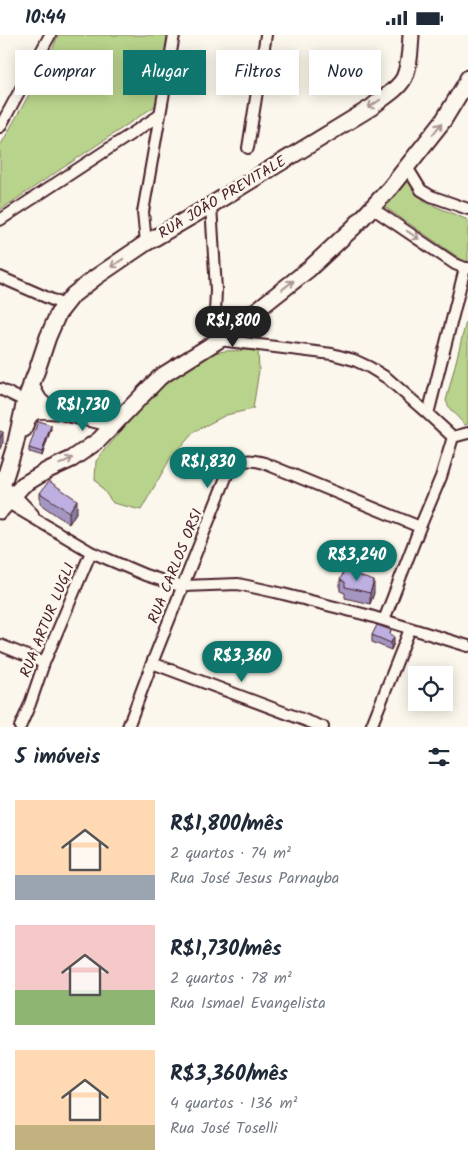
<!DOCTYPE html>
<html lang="pt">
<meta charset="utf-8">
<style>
:root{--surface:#fff;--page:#f2f2f3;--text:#1f2937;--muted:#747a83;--accent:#0f766e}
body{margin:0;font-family:Kalam,sans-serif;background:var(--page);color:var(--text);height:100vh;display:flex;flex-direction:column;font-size:19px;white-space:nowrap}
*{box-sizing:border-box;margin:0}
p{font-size:16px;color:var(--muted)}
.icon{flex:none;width:28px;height:28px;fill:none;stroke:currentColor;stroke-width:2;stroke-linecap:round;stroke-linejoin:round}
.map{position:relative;height:692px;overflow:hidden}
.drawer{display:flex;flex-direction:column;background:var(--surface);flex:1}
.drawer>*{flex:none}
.banner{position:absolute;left:15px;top:15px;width:439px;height:45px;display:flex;gap:10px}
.controls{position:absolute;left:408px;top:631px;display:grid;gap:10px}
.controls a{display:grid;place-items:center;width:45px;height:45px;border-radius:0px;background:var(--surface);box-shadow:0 2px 12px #0003;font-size:25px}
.price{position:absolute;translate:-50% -42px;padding:0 11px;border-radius:18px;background:var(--accent);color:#fff;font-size:16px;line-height:32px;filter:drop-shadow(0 1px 2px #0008)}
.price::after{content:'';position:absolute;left:50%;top:30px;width:15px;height:11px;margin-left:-8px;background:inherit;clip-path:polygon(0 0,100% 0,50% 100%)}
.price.current{background:#222;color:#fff}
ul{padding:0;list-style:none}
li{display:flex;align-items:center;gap:15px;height:125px;padding:0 15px}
li span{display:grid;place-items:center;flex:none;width:140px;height:100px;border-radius:0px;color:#555}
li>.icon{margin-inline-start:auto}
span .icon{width:60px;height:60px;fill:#fffc;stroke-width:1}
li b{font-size:21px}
h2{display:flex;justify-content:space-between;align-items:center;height:60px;padding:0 15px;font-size:21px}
.tag{padding:0 18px;border-radius:0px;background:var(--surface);box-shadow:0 2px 12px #0003;font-size:18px;line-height:45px}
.tag.current{background:var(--accent);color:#fff}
.status{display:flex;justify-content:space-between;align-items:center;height:35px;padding:0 25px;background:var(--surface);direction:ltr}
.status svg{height:14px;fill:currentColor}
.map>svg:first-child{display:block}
.green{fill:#b8d38b;stroke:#81795b}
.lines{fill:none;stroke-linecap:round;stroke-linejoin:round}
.street-casing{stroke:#4a1f2b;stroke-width:14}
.secondary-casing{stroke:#4a1f2b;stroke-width:19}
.street{stroke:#fbf7ec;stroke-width:10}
.secondary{stroke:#fbf7ec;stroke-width:15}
.wall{fill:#a397c2;stroke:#4a1f2b}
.shaded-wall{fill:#847b9e;stroke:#4a1f2b}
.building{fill:#bdb0e1;stroke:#4a1f2b}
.oneway{stroke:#ab9695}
.labels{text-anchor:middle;stroke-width:5;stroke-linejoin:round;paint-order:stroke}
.street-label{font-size:15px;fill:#4a1f2b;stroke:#fbf7ec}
</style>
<div class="status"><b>10:44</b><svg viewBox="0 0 49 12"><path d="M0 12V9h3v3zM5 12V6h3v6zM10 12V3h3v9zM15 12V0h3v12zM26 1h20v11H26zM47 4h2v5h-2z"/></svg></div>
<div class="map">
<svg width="468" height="692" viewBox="0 0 468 692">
<rect width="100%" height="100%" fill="#fbf7ec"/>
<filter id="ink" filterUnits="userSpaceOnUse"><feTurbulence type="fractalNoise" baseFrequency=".02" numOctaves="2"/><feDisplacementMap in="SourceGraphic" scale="10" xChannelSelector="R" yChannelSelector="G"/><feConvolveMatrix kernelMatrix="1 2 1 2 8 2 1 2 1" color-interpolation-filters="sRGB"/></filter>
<g filter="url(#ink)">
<path class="green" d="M58,0h110l-10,69 -158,106v-64l48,-85z
M404,138l21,29 43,18v41l-3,1 -83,-57z
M468,279v110l-3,1 -15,-16 -4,-8z
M258,315l1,20 -6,39 -27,6 -31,16 -25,28 -29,51 -28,-7 -18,-24 1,-18 50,-60 23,-21 43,-27 13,-2z"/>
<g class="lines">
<g class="street-casing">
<path id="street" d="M0,92l50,-92
M248,113l18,-113
M407,132l14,23 10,6 37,13
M211,170l5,85 -1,24 4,26 113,14 22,6 15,7 18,11 41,36 25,23 15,-4
M372,173l83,56 10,4h3
M0,185l160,-105
M146,208l-3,-31 31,-177
M0,242l64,28
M0,354l25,12 3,4
M428,379l37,-146
M10,455l23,24
M3,465l88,52 54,23 28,9 10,2 55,-2 37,8 92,23 101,31
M384,585l36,-93 21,-50 12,-40
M0,610l44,18
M152,628l171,64
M20,692l10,-23 14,-41 47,-111
M128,692l24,-64 77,-193c13,-10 18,-12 35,-7l156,64
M371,692l39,-98"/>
</g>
<g class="secondary-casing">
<path id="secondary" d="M31,349c3,7 6,16 12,20 12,9 56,16 72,20
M24,394c6,-22 13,-19 34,-18
M0,458l15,-47 10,-45 12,-31 11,-33 10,-23 15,-19 23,-18 50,-34 65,-38 161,-98c10,-9 26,-17 32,-29 6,-13 6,-29 7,-43
M0,476l23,-26 25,-15 24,-11 27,-19 61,-63 59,-37 90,-71 45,-42 36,-39 53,-67 23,-38 2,-5"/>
</g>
<use href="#street" class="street"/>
<use href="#secondary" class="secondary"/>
</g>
<path class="wall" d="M51,394l-9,27 -13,-4v-4z
M40,458l37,18 -8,13 -29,-20z
M340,545l34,13 -4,11 -25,-6v-5l-5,-2z
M372,600h19l3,8 -3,7 -19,-8z"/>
<path class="shaded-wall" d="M51,390v4l-9,27v-4z
M3,397v11l-3,6v-11z
M77,465v11l-8,13v-12z
M374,546v12l-4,11v-11z
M394,601v7l-3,7v-7z"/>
<path class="building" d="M38,386l13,4 -9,27 -13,-4z
M0,396l3,1 -3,6z
M49,446l28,19 -8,12 -29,-19z
M344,536l30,10 -4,12 -25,-6v-5l-5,-2z
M377,590l14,5 -1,4 4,2 -3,7 -19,-8z"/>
<defs><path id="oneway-shaft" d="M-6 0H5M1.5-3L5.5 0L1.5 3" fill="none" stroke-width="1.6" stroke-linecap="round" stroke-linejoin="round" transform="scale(1.25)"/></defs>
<g class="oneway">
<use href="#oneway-shaft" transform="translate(374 69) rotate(145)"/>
<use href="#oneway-shaft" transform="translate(437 94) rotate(-52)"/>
<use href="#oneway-shaft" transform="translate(413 200) rotate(34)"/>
<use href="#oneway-shaft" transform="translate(117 228) rotate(146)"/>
<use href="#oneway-shaft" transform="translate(288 250) rotate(-38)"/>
<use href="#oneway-shaft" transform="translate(66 426) rotate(-27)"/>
</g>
</g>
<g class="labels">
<g class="street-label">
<text transform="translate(222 162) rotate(-31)" y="5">RUA JOÃO PREVITALE</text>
<text transform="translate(175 531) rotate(-68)" y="5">RUA CARLOS ORSI</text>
<text transform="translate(47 585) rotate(-68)" y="5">RUA ARTUR LUGLI</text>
</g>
</g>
</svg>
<div class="controls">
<a><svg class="icon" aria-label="locate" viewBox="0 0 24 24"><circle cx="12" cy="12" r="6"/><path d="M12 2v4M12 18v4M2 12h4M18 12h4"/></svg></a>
</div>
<b class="price current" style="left:233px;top:313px">R$1,800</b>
<b class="price" style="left:83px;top:397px">R$1,730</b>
<b class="price" style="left:208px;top:454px">R$1,830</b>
<b class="price" style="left:357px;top:547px">R$3,240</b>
<b class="price" style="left:242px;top:648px">R$3,360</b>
<div class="banner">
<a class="tag">Comprar</a>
<a class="tag current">Alugar</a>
<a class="tag">Filtros</a>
<a class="tag">Novo</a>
</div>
</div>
<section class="drawer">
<h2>5 imóveis<svg class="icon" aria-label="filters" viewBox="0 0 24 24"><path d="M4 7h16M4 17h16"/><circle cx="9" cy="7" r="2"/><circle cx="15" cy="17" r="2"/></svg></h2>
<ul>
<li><span style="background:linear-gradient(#ffd9b3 75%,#9aa5b1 0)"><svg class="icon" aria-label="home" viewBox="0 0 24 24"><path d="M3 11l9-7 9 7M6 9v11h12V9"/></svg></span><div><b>R$1,800/mês</b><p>2 quartos · 74 m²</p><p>Rua José Jesus Parnayba</p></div></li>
<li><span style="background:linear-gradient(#f6c9c9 65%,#8fb573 0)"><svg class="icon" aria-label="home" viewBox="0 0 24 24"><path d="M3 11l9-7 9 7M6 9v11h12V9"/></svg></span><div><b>R$1,730/mês</b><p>2 quartos · 78 m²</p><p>Rua Ismael Evangelista</p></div></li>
<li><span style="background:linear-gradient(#ffd9b3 75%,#c2b280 0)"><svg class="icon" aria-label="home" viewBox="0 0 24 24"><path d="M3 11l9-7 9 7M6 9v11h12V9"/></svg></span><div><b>R$3,360/mês</b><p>4 quartos · 136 m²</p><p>Rua José Toselli</p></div></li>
</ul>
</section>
